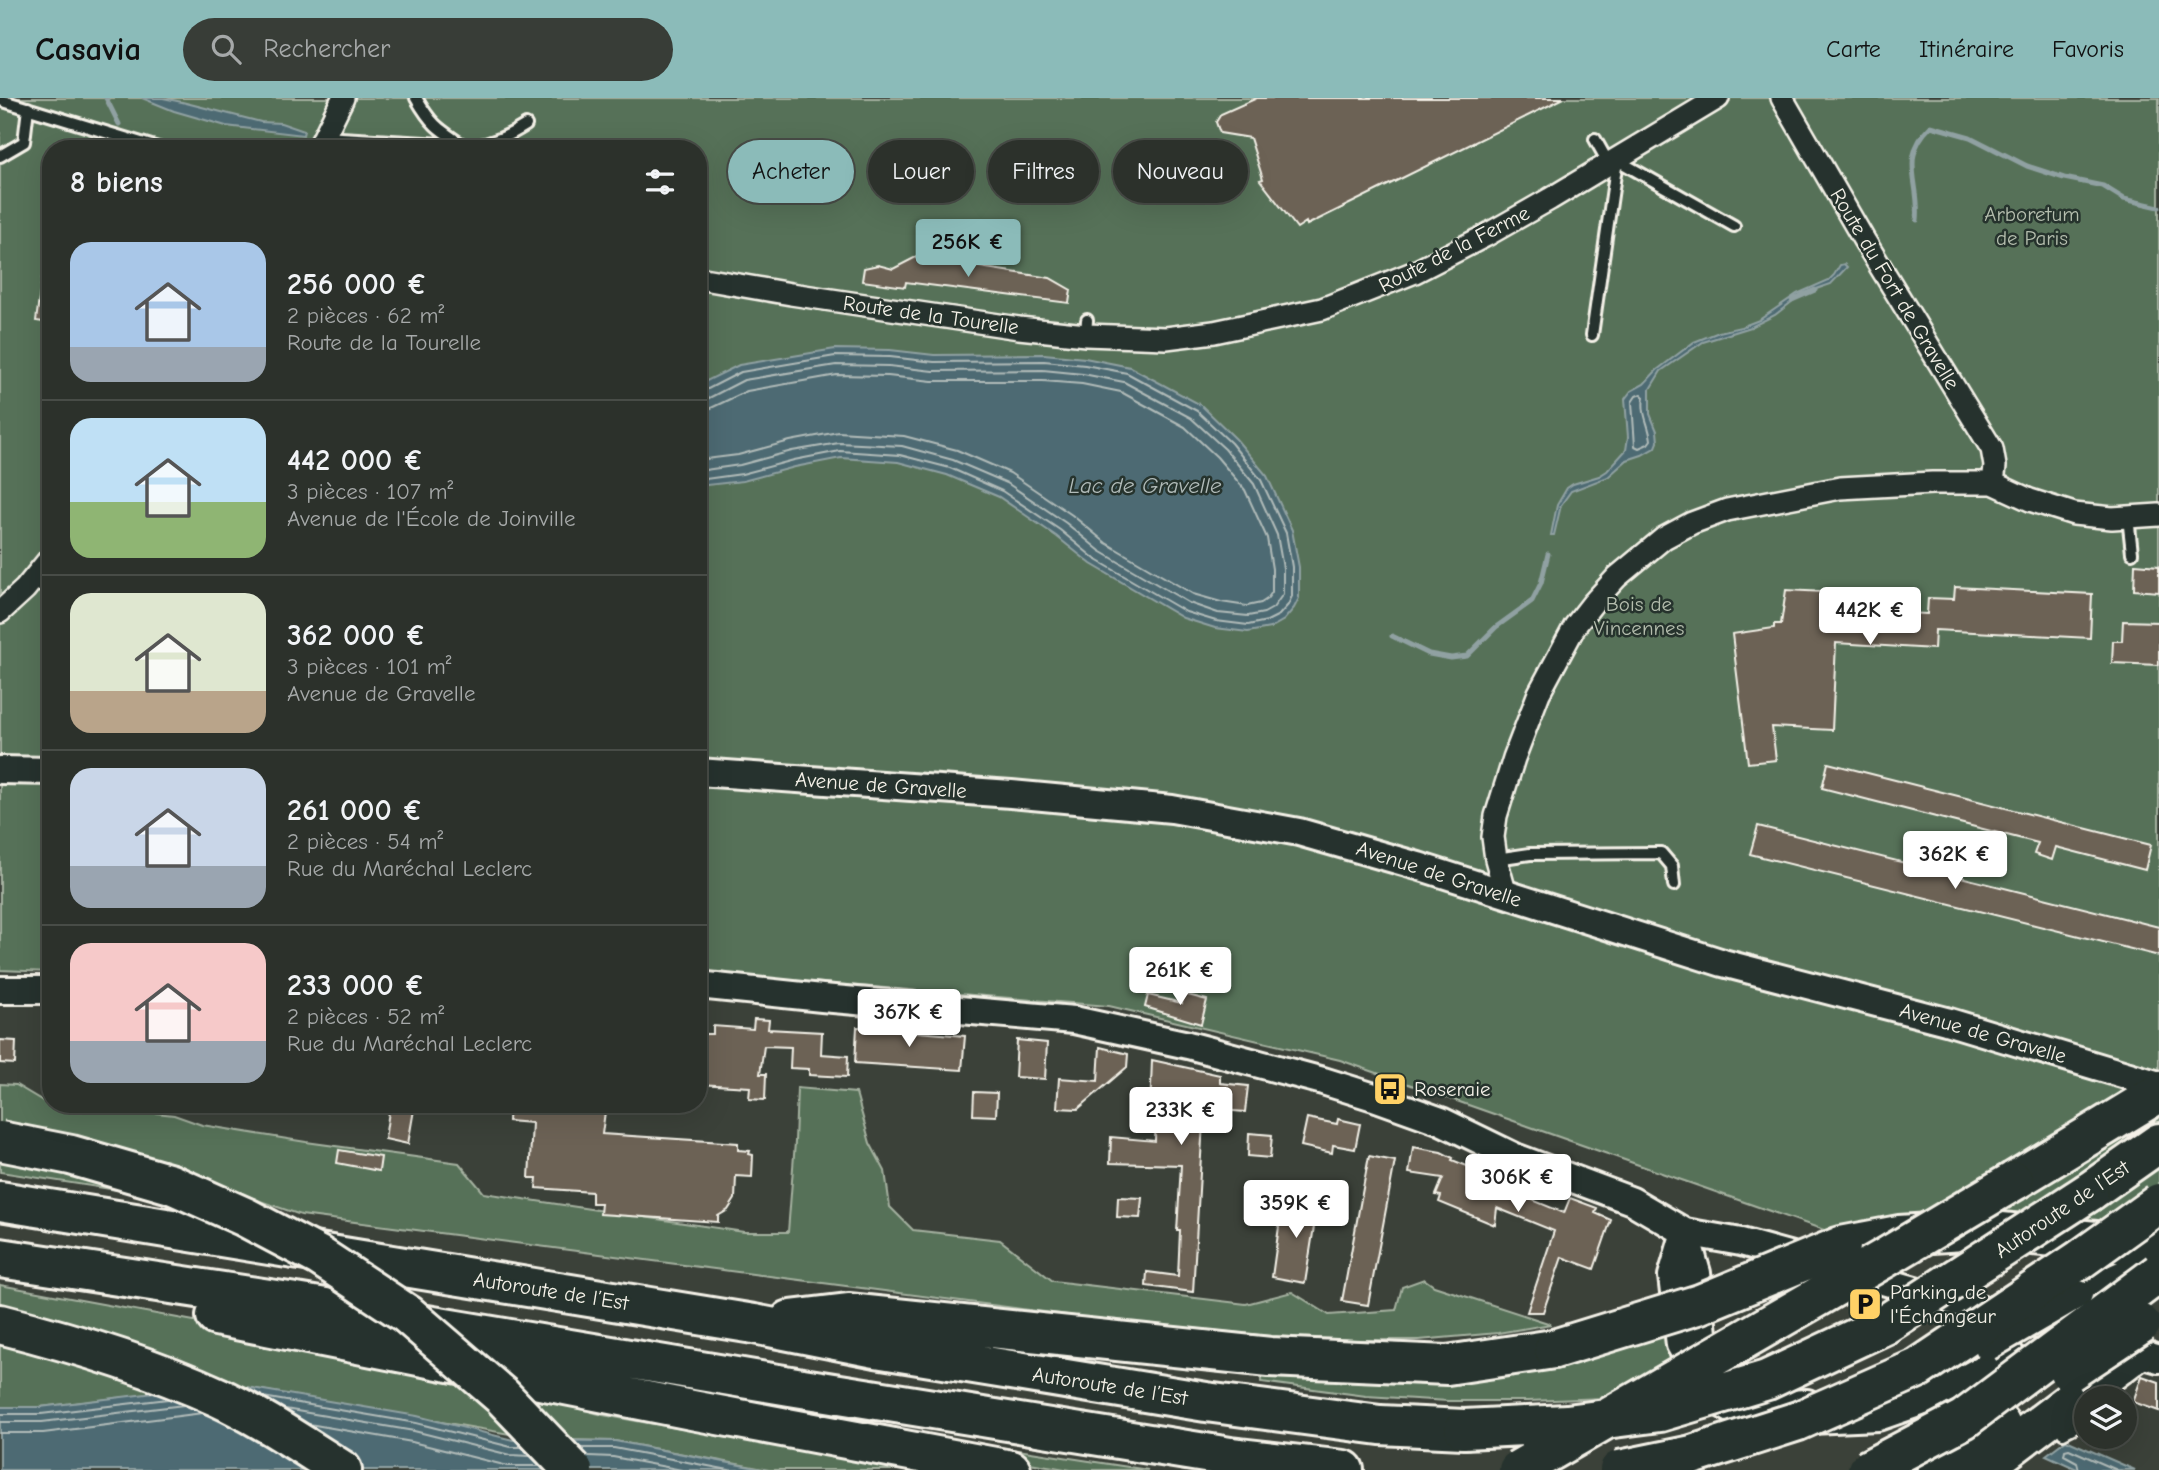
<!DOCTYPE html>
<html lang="fr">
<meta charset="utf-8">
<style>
:root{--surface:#2c312b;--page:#383d37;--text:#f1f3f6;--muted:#a6a9a9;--line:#484c47;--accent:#8bbbb9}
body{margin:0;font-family:"Comic Neue",sans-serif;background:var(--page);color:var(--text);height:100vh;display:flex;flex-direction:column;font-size:26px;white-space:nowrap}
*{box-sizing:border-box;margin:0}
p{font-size:23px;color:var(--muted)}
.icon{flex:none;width:38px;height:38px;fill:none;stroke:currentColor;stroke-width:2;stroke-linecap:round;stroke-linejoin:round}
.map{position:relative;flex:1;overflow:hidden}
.details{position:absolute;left:42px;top:42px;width:665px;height:973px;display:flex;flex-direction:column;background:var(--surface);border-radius:28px;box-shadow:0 7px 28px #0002,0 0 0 2px var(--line)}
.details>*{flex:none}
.banner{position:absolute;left:728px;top:42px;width:665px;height:63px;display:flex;gap:14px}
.fabs{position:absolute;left:2074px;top:1288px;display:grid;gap:14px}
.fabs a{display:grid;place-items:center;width:63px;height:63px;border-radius:50%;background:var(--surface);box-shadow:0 7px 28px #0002,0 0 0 2px var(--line);font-size:35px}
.price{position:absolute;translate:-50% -60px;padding:0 16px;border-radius:7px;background:#fff;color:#222;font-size:23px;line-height:46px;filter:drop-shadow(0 2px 4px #0008)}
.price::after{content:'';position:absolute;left:50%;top:42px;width:21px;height:16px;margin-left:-10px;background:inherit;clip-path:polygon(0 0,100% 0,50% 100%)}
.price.on{background:var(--accent);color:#111}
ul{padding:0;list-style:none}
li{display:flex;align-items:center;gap:21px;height:175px;padding:0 28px}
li+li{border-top:2px solid var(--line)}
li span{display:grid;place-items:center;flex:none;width:196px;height:140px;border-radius:21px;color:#555}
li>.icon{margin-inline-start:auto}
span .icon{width:84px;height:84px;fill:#fffc;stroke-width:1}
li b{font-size:30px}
h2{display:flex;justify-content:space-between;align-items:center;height:84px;padding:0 28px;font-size:30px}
.pill{padding:0 24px;border-radius:32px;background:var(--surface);box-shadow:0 7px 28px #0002,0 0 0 2px var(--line);font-size:24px;line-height:63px}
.pill.on{background:var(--accent);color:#111}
header{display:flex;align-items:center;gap:42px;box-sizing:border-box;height:98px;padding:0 35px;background:var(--accent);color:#111}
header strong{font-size:33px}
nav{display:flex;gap:38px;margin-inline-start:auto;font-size:24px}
.search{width:490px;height:63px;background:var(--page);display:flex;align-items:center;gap:18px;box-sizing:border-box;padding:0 24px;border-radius:38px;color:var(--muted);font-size:26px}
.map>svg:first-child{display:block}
.green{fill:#567158;stroke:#a5b1a0;stroke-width:2}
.water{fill:#4d6b73;stroke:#90a1a2;stroke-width:2}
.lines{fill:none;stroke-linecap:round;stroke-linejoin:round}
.shore{stroke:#b1bbb9;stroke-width:2}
.stream{stroke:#90a1a2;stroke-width:5}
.building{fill:#6c6255;stroke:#f4f1e8;stroke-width:2}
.service-casing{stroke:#f4f1e8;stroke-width:16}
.minor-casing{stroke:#f4f1e8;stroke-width:26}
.tertiary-casing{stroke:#f4f1e8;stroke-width:32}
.motorway-casing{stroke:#f4f1e8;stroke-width:44}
.service{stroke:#26332d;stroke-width:10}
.minor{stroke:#26332d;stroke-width:21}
.tertiary{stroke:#26332d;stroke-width:26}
.motorway{stroke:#26332d;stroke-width:38}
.tertiary-bridge-casing{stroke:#f4f1e8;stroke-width:32;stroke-linecap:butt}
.motorway-bridge-casing{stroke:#f4f1e8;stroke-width:44;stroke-linecap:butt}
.tertiary-bridge{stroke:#26332d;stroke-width:26}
.motorway-bridge{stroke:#26332d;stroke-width:38}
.labels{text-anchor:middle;stroke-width:5;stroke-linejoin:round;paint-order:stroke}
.park-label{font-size:21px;fill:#b5beae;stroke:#26332d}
.street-label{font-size:21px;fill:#f4f1e8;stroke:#26332d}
.poi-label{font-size:21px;fill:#f4f1e8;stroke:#26332d;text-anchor:start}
.water-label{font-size:23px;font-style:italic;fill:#b1bbb9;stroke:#26332d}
</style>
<header>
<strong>Casavia</strong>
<div class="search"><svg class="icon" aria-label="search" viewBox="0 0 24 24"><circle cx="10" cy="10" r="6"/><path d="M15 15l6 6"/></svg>Rechercher</div>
<nav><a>Carte</a><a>Itinéraire</a><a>Favoris</a></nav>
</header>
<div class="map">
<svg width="2159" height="1372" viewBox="0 0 2159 1372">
<rect width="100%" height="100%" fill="#3b4139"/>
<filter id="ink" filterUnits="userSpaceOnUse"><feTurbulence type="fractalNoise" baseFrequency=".0143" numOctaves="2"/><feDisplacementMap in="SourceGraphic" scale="14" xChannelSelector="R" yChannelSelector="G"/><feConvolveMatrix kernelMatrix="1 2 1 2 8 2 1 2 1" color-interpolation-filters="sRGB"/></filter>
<g filter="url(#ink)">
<path class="green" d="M0,0h2159v1152l-335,-20 -484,-170 -231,-54 -411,-33v-824h-647v823l-51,-2z
M0,986l16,1 27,16 8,1v2h25l98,11 28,10 104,17 153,21 25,30 260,39h44l7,-90 2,-54 59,5 14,50 15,28 5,36 23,23 87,10 53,41 193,23 46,-12 37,23 67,-5 6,-23 22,-8 10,7 117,38 -53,9 -79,7h-64l-84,-4 -165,-16 -805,-105 -41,-14 -97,-39 -108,-30 -55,-9z
M0,1056l175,45 -175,-27z
M0,1187l452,84 74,68 -298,-53 -228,-75z
M1667,1227l8,32 -70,41 -77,3h-80l-82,-5 -105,-14 1,-16z
M0,1245l124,34 37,16 -121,14h-40z
M524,1296l79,21 311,55h-145l-154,-29 -48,-1z
M776,1315l372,57h-77l-302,-51z"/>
<path class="water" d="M142,0h21l19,4 79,20 20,1 23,8 -1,4 -77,-9 -52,-15z
M1844,166l3,3 -16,17 -29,10 -27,21 -24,12 -48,15 -42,29 -11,18v25l7,17 1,11 -2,5 -14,8 -15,5 -19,17 -37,14 -10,14 -7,30h-3l6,-30 10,-17 6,-4 26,-8 8,-5 19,-21 2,-13 -3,-38 6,-8 13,-7 13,-14 37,-28 25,-10 22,-5 18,-7 38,-26 32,-14 5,-5 6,-10z
M835,251l55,1 44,5 110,-1 41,4 45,9 71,38 35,34 31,37 25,54 7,37v31l-5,10 -10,12 -14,8 -22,4 -33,-4 -32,-10 -92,-54 -35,-28 -57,-39 -52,-22 -49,-13 -57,-4 -46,9 -52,14 -45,5v-101l41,-20z
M228,1286l189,32 96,24 102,1 151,29h-766v-63h40z
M2066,1342l69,30h-56l-33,-15z"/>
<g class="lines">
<path class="shore" d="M698,293h6l37,-19 94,-16 55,1 44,5 110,-1 41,4 42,8 70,38 34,32 30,37 25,53 6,34v29l-4,9 -9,10 -12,6 -19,4 -32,-4 -30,-9 -91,-53 -35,-29 -58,-39 -52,-23 -50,-13 -60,-4 -46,9 -52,14 -44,6
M1641,296l3,3c-3,17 5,27 7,43l-3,4 -9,4 -4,-2 -3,-44 4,-6z
M698,302l9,-1 37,-19 92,-15 53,1 44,5 110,-1 40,4 41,8 67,36 34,31 29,35 23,51 6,33v26l-10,14 -9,5 -16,3 -30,-3 -29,-10 -89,-52 -34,-28 -59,-40 -54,-23 -51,-14 -63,-3 -47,8 -52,14 -42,6
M698,313l13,-3 36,-17 90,-16 51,1 44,5h111l39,3 39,8 64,35 32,30 28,33 22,48 5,31v23l-5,7 -6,4 -14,3 -26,-4 -28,-8 -87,-51 -34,-28 -62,-42 -53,-23 -53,-14 -66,-4 -48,9 -52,14 -40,5
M263,1299l153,26 95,24h11
M285,1311l129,22 96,24 20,1
M0,1316h41l127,-15
M0,1324h42l142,-17
M309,1326l103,18 96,24h32
M0,1335h43l160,-20
M581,1350h33l115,22
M589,1358l24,1 69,13
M2079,1372l-2,-8 -13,-7 1,-5 4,-1 48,21"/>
<path class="stream" d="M106,0l13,26
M1917,122c4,-38 -19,-62 14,-94l39,11 57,29 37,12 39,8 21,13 35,8
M1792,202l23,-10
M1392,538l37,18 22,4 16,-2 29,-29 36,-26 9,-18 7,-29"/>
</g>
<path class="building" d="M1257,0h307l-257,127 -1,-3 -9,6 -37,-48 3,-1 -13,-41 -30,-5 -4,-11 5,-8z
M916,159l134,21 21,12 -2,13 -163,-21 -1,5 -43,-6 2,-13 14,-3 15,4z
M42,179h9v46l-15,-2z
M2135,466l24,2v26l-25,-2z
M1955,489l137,7 -2,44 -155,-8 -1,19 -98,-6 -4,87 -60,-3 4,33 -28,3 -16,-129 42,-6v-4h7l5,-34 80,4 -1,17 62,3 1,-16 26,1z
M2123,523l36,1v43l-47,-2 1,-22h9z
M1828,665l323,82 -6,25 -89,-23 -4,13 -18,-6 4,-11 -216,-55z
M1758,728l401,101v29l-409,-102z
M1184,896l23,6 -6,24 -56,-17 3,-12 34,8z
M754,921l15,1 -1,9 54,3 -1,22 27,2 -1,21 -38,-2v-6l-19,-1 1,-21 -27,-1 -4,28h6l-1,26 -16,-1 1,-12 -52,-3v-50h15v-8l40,3z
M857,929l108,9 -3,34 -107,-7z
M0,942l16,1 -1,23 -15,-1z
M1017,942l30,3 -2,36 -30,-2z
M1100,949l28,7 -1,13 -49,42 -21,-1 2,-30 39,3z
M1152,962l68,15v8l28,3 -3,26 -24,-2 -1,13 -17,-1 -10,170 -47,-6 1,-14 31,4 2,-45h-3l4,-66 -71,-2 1,-26 44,4 1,-29h-6z
M974,994l23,1 -1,23 -23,-1z
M390,1006h25l-7,40 -23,-5z
M509,1006h97l-4,30 136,9v7l12,1 -1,3 4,1 -1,22 -16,-1 -1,23 -7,11 -10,6v6l-118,-8 1,-11h-9v-11l-56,-4 1,-10h-8l3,-55 -24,-2z
M1307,1020l30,6 1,-5 22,5 -5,25 -22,-4 -1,8 -31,-7z
M1249,1035l23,2 -2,23 -22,-2z
M1413,1049l28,5 12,6 -1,2 45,18 3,-8 14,5 -6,15 56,23 6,-15 27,10 -2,5 16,7 -17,49 -32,-12 -19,55h-16l27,-81 -57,-23 -2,17 -56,-23 2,-6 -5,-1 7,-17 -34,-5z
M339,1052l42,7 -2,14 -42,-8z
M1369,1058l26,5 -27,144 -26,-4z
M1306,1088l14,3 -15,94 -33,-6 9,-65 20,3z
M1118,1099l24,1 -2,20 -23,-1z
M2142,1278l17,6v29l-26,-9z"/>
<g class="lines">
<g class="service-casing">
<path id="service" d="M416,0c15,26 21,30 45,46
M0,2l161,49
M324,39l152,9c19,-3 34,-11 50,-21
M1595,41l14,25
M0,58l24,-14 4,-34
M1086,237l1,-15
M1592,237l25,-175 117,66
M2128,419l4,36
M31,489l20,-6
M1496,761l34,-5 131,-1 11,13 2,19
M1865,1206l15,-24
M2063,1335l23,-12"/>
</g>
<g class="minor-casing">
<path id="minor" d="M1782,0l82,142 128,209 3,17 -2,17
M318,51l25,-51
M698,180l93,16 228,34 67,7 80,3 48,-6 108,-23 93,-37 70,-36 65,-37 168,-101
M0,514l25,-23 26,-32
M1506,797l-10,-36 -3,-22 3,-21 18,-58 25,-65 36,-67 18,-23 24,-26 47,-39 28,-15 35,-13 113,-22 92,-5h61l37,17 44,14 38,4 47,-3"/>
</g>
<g class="tertiary-casing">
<path id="tertiary" d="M0,672l51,1
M698,674l313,22 161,15 127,23 119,34 305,97 223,58 213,64
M698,887l124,13 252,22 114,25 135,36 51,16 67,24 74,36 117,44 53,31 56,10 69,19
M0,892h51
M1685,1134l-13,44 8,69 31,53 33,18 44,5 90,-4 46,-16 86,-47
M1685,1134l12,41 6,61 24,39 25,22 36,9 19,-1
M1851,1174l308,87
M2079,1196l55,-25 25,-5"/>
</g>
<g class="motorway-casing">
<path id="motorway" d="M2014,1083l145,-88
M2089,1094l70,-49
M0,1103l754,123 122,24 330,54 174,23 84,4
M1841,1148l58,-11 81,-5 179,17
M0,1160l296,45 494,83 440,71 114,13
M216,1218l481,95 314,59
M790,1222l58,-7 422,44 177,8 107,-16
M0,1226c75,19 148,41 218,73 43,20 84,48 124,73
M1937,1372l63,-46
M1980,1372l156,-118"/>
</g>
<use href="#service" class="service"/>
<use href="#minor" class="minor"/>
<use href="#tertiary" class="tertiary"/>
<use href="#motorway" class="motorway"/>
<g class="tertiary-bridge-casing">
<path id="tertiary-bridge" d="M1988,1249l91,-53"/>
</g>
<g class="motorway-bridge-casing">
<path id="motorway-bridge" d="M0,1043l71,14 100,29 74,33 74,39 88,58 95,82 71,74
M1554,1251l146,-45 141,-58
M2069,1274l72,-48
M1464,1331l103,-5 93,-12 107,-32 117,-55 205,-133
M1518,1372l367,-212 129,-77
M1619,1372l73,-15 106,-34 120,-53 163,-109 78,-56
M1867,1372l97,-51 195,-146"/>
</g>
<use href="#tertiary-bridge" class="tertiary-bridge"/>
<use href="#motorway-bridge" class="motorway-bridge"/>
</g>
</g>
<defs>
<g id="bus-square" transform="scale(1.75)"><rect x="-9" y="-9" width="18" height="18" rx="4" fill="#ffd166" stroke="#26332d"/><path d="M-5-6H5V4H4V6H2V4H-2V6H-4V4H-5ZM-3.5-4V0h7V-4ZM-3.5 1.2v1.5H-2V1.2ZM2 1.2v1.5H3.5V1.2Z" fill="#111"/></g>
<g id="parking-square" transform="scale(1.75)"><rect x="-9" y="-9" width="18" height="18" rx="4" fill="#ffd166" stroke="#26332d"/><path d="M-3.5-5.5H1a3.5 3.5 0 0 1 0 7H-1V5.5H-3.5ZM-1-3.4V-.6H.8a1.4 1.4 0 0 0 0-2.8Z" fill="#111"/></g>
</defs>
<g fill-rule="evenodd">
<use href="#bus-square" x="1390" y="991"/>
<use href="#parking-square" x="1865" y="1206"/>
</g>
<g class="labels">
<g class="park-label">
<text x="2032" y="123">Arboretum<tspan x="2032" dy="24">de Paris</tspan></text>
<text x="1639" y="513">Bois de<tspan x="1639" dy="24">Vincennes</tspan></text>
</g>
<g class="street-label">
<text transform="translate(1454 151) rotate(-27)" y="7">Route de la Ferme</text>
<text transform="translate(1895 191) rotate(59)" y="7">Route du Fort de Gravelle</text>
<text transform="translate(931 217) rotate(8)" y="7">Route de la Tourelle</text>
<text transform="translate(881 687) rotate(4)" y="7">Avenue de Gravelle</text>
<text transform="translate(1439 776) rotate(18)" y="7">Avenue de Gravelle</text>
<text transform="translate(1983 935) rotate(16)" y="7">Avenue de Gravelle</text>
<text transform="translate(2062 1111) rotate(-34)" y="7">Autoroute de l’Est</text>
<text transform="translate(551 1193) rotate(9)" y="7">Autoroute de l’Est</text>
<text transform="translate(1110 1288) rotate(9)" y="7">Autoroute de l’Est</text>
</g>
<g class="poi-label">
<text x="1414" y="998">Roseraie</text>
<text x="1890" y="1201">Parking de<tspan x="1890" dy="24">l'Échangeur</tspan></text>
</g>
<g class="water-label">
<text x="1145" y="395">Lac de Gravelle</text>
</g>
</g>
</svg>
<div class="fabs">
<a><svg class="icon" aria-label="layers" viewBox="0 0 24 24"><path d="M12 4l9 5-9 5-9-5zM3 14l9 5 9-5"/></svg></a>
</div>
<b class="price on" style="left:968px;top:181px">256K €</b>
<b class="price" style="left:1870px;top:549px">442K €</b>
<b class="price" style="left:1955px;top:793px">362K €</b>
<b class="price" style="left:1180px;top:909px">261K €</b>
<b class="price" style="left:909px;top:951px">367K €</b>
<b class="price" style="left:1181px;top:1049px">233K €</b>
<b class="price" style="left:1518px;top:1116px">306K €</b>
<b class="price" style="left:1296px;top:1142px">359K €</b>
<div class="banner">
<a class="pill on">Acheter</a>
<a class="pill">Louer</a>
<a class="pill">Filtres</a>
<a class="pill">Nouveau</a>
</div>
<section class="details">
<h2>8 biens<svg class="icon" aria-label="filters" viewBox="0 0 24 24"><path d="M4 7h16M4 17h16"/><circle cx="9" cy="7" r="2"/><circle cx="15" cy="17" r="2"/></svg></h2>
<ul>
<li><span style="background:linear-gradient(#a9c7e8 75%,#9aa5b1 0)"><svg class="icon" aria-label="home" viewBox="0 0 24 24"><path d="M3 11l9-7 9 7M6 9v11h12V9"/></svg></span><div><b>256 000 €</b><p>2 pièces · 62 m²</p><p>Route de la Tourelle</p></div></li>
<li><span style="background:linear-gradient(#bfe0f5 60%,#8fb573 0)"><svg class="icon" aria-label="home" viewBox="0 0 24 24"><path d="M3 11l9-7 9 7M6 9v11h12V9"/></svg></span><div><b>442 000 €</b><p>3 pièces · 107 m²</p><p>Avenue de l'École de Joinville</p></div></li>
<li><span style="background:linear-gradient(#dfe7d0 70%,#b9a48a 0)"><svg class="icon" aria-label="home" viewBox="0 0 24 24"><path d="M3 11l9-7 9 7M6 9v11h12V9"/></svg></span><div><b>362 000 €</b><p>3 pièces · 101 m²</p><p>Avenue de Gravelle</p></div></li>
<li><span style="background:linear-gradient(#c9d6e8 70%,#9aa5b1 0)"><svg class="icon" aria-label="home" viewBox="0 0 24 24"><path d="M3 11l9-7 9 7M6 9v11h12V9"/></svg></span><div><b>261 000 €</b><p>2 pièces · 54 m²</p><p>Rue du Maréchal Leclerc</p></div></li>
<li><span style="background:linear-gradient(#f6c9c9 70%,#9aa5b1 0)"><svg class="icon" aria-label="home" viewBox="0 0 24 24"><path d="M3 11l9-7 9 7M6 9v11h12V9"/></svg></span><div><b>233 000 €</b><p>2 pièces · 52 m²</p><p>Rue du Maréchal Leclerc</p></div></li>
</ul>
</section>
</div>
